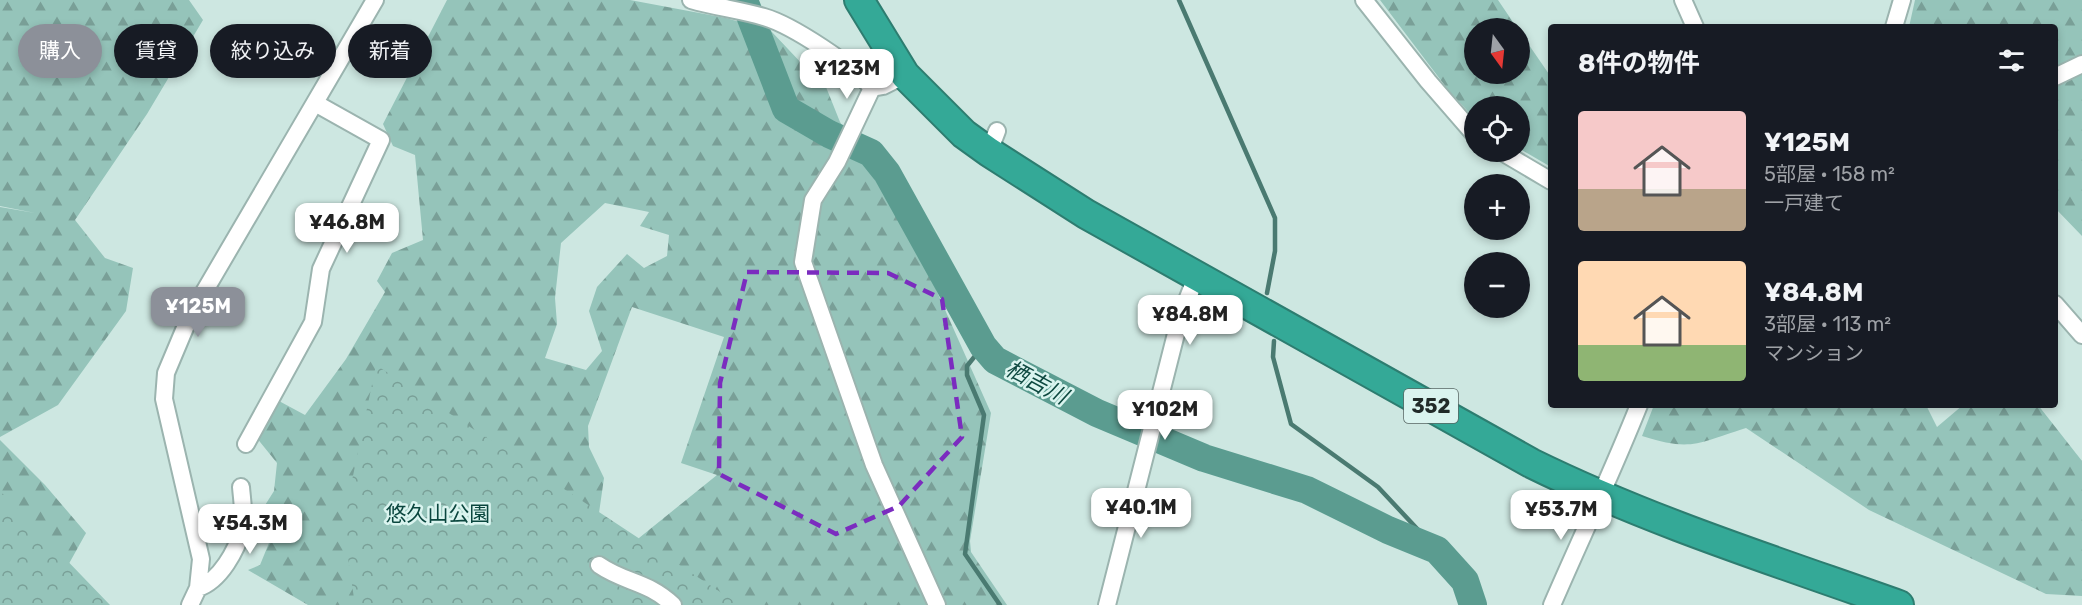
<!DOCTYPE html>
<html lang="ja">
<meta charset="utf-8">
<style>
:root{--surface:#171b24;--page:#242831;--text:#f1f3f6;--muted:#9ea1a6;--accent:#8c9099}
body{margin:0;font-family:Rubik,"Noto Sans JP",sans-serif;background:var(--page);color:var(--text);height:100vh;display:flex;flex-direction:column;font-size:22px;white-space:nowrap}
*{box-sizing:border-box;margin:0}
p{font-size:20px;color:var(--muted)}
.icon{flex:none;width:33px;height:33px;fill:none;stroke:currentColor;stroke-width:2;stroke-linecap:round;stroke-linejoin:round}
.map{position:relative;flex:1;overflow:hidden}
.sheet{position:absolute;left:1548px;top:24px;width:510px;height:384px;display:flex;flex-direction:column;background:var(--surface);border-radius:6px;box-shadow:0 3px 9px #0003}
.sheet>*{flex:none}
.guide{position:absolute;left:18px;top:24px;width:570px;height:54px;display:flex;gap:12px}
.needle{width:39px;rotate:165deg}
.buttons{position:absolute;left:1464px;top:18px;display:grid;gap:12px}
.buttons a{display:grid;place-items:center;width:66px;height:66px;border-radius:50%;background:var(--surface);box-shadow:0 3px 9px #0003;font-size:30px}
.price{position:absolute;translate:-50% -51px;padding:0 14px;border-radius:12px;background:#fff;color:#222;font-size:20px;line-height:39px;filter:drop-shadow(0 2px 3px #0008)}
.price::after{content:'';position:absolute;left:50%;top:36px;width:18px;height:14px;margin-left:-9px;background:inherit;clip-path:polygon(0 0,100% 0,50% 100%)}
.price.current{background:var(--accent);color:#fff}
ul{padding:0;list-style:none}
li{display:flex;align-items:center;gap:18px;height:150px;padding:0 30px}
li span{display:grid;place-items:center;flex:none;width:168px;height:120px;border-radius:6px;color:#555}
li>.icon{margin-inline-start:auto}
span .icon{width:72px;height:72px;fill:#fffc;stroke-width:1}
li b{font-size:26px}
h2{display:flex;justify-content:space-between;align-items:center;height:72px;padding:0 30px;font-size:26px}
.chip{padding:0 21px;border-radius:27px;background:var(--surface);box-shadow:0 3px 9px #0003;font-size:21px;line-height:54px}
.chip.current{background:var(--accent);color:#fff}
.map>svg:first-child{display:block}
.forest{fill:url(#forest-firs);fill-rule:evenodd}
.park{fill:url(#park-crowns)}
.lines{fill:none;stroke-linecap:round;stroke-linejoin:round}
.stream{stroke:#4a7a71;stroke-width:4.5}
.river{stroke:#5b9c90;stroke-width:28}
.street-casing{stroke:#9bb4af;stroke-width:20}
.highway-casing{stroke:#2d7d70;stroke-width:32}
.street{stroke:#fff;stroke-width:16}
.highway{stroke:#34a997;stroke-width:28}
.marked{fill:none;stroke:#7b2cbf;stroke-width:4.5;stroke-dasharray:12 8;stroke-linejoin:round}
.labels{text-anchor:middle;stroke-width:5;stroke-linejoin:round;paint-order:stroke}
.shield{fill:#daf4ef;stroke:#586764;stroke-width:1.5}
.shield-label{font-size:20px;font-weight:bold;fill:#212b29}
.park-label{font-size:21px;fill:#0a463e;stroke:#daf4ef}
.water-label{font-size:22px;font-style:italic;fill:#0e4940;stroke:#daf4ef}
</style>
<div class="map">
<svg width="2082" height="605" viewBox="0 0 2082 605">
<defs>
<pattern id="forest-firs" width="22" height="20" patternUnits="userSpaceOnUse" patternTransform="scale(1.5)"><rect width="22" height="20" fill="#95c4ba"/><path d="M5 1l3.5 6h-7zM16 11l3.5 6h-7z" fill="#799f97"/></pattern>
<pattern id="park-crowns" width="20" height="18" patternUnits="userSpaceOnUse" patternTransform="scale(1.5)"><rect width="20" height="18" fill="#95c4ba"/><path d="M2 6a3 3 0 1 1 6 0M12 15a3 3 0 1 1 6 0" fill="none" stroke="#799f97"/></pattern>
</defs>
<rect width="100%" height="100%" fill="#cde7e1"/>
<path class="forest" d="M0,0h189l14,20 -56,94 -72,106 30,38 28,10 -7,43 -68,94 -58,32v-230l35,6 -35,-7z
M447,0h183l96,18 45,13 34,36 19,15 16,40 31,47 4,11 10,10 23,43 17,23 5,20 61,137 -21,128 1,11 36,53h-320l-55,-46 7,-21 78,-63 -36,-12 43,-126 -92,-30 -44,119 1,21 15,31 -10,70 -61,57h-225l-60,-35 12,-5 11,-27 -16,-17 19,-30 3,-28 -21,-26 23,-36 26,14 41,-56 39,-67 -8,-11 15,-28 31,-13 -8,-85 -22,-9 -10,-22zM605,203l44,9 -9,14 29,9 -2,21 -23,12 -17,-14 -30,33 -8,24 13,40 -16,19 -41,-12 12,-34 -2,-26 6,-55z
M1380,0h118l19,28h-43v46h46v-42l31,45v90l-31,-18v-43h-46v12l-25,-27z
M1915,0h167v236l-27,-28v-181h-146z
M1654,405h272l11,22 26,-22h75l44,56v135l-36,-2 -177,-84 -123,-82c-48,15 -54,24 -104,8z
M0,440l45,45 41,48 -20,36 -66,36z"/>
<path class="park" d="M376,365l364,240h-385l-12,-81z
M0,491l110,114h-110z"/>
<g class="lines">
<path class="stream" d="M1179,0l96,218v33l-8,42
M1274,341l-1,16 18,67 87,63 59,63
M983,346l-16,20v9l17,40 -19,139 35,51"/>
<path class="river" d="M744,0l42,109 43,25 42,19 16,20 96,173 12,14 102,53 107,45 103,32 81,40 49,20 28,31 8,24"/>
<g class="street-casing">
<path id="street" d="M691,0c24,7 49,10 73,17 28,8 90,49 108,71
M1364,0l64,81 46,53
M1683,0l12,27
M1894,27l8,-27
M2055,77l27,-13
M872,88l-35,74 -24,38 -10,62 71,203 63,140
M872,88l11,-2 22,-11
M989,152l8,-21
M1502,152l49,29
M2055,304l27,31
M246,444l67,-122 8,-53 60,-129 -66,-37
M599,565c26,18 49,16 74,40
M198,588c22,-7 39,-38 44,-59 3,-12 0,-29 -1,-42
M190,605l8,-17 3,-29 -37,-160 2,-26 24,-57 185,-316
M1107,605l73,-287 17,-43
M1552,605c29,-67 60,-132 87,-200"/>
</g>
<g class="highway-casing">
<path id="highway" d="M859,0l46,75 59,59 25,18 97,62 445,249c118,58 244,98 368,142"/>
</g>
<use href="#street" class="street"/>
<use href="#highway" class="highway"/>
</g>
<path class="marked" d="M747,272l141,1 54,26 20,138 -63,69 -63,28 -117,-60 1,-91z"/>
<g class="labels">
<rect class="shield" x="1404" y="389" width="54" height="34" rx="4.5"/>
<g class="shield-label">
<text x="1431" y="413">352</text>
</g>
<g class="park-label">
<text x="438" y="521">悠久山公園</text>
</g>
<g class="water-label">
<text transform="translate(1037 382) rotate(28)" y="8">栖吉川</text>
</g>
</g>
</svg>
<div class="buttons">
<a><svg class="needle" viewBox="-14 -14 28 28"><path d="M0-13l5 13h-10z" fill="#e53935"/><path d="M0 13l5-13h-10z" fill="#9ea1a6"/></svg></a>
<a><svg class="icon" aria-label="locate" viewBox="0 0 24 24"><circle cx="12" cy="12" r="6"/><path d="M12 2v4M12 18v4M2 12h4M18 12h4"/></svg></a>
<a>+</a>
<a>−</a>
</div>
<b class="price" style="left:847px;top:100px">¥123M</b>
<b class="price" style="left:347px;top:254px">¥46.8M</b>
<b class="price current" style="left:198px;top:338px">¥125M</b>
<b class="price" style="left:1190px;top:346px">¥84.8M</b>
<b class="price" style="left:1165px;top:441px">¥102M</b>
<b class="price" style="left:1141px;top:539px">¥40.1M</b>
<b class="price" style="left:1561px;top:541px">¥53.7M</b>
<b class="price" style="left:250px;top:555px">¥54.3M</b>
<div class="guide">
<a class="chip current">購入</a>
<a class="chip">賃貸</a>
<a class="chip">絞り込み</a>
<a class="chip">新着</a>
</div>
<section class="sheet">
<h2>8件の物件<svg class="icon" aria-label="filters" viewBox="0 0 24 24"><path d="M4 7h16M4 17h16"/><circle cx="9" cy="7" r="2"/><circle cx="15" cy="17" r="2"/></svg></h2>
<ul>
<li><span style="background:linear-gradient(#f6c9c9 65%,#b9a48a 0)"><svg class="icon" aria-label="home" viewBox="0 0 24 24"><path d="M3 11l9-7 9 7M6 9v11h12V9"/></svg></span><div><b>¥125M</b><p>5部屋 · 158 m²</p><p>一戸建て</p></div></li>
<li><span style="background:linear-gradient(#ffd9b3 70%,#8fb573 0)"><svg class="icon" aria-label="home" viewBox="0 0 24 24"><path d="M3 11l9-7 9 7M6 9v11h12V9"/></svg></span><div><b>¥84.8M</b><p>3部屋 · 113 m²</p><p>マンション</p></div></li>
</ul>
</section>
</div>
